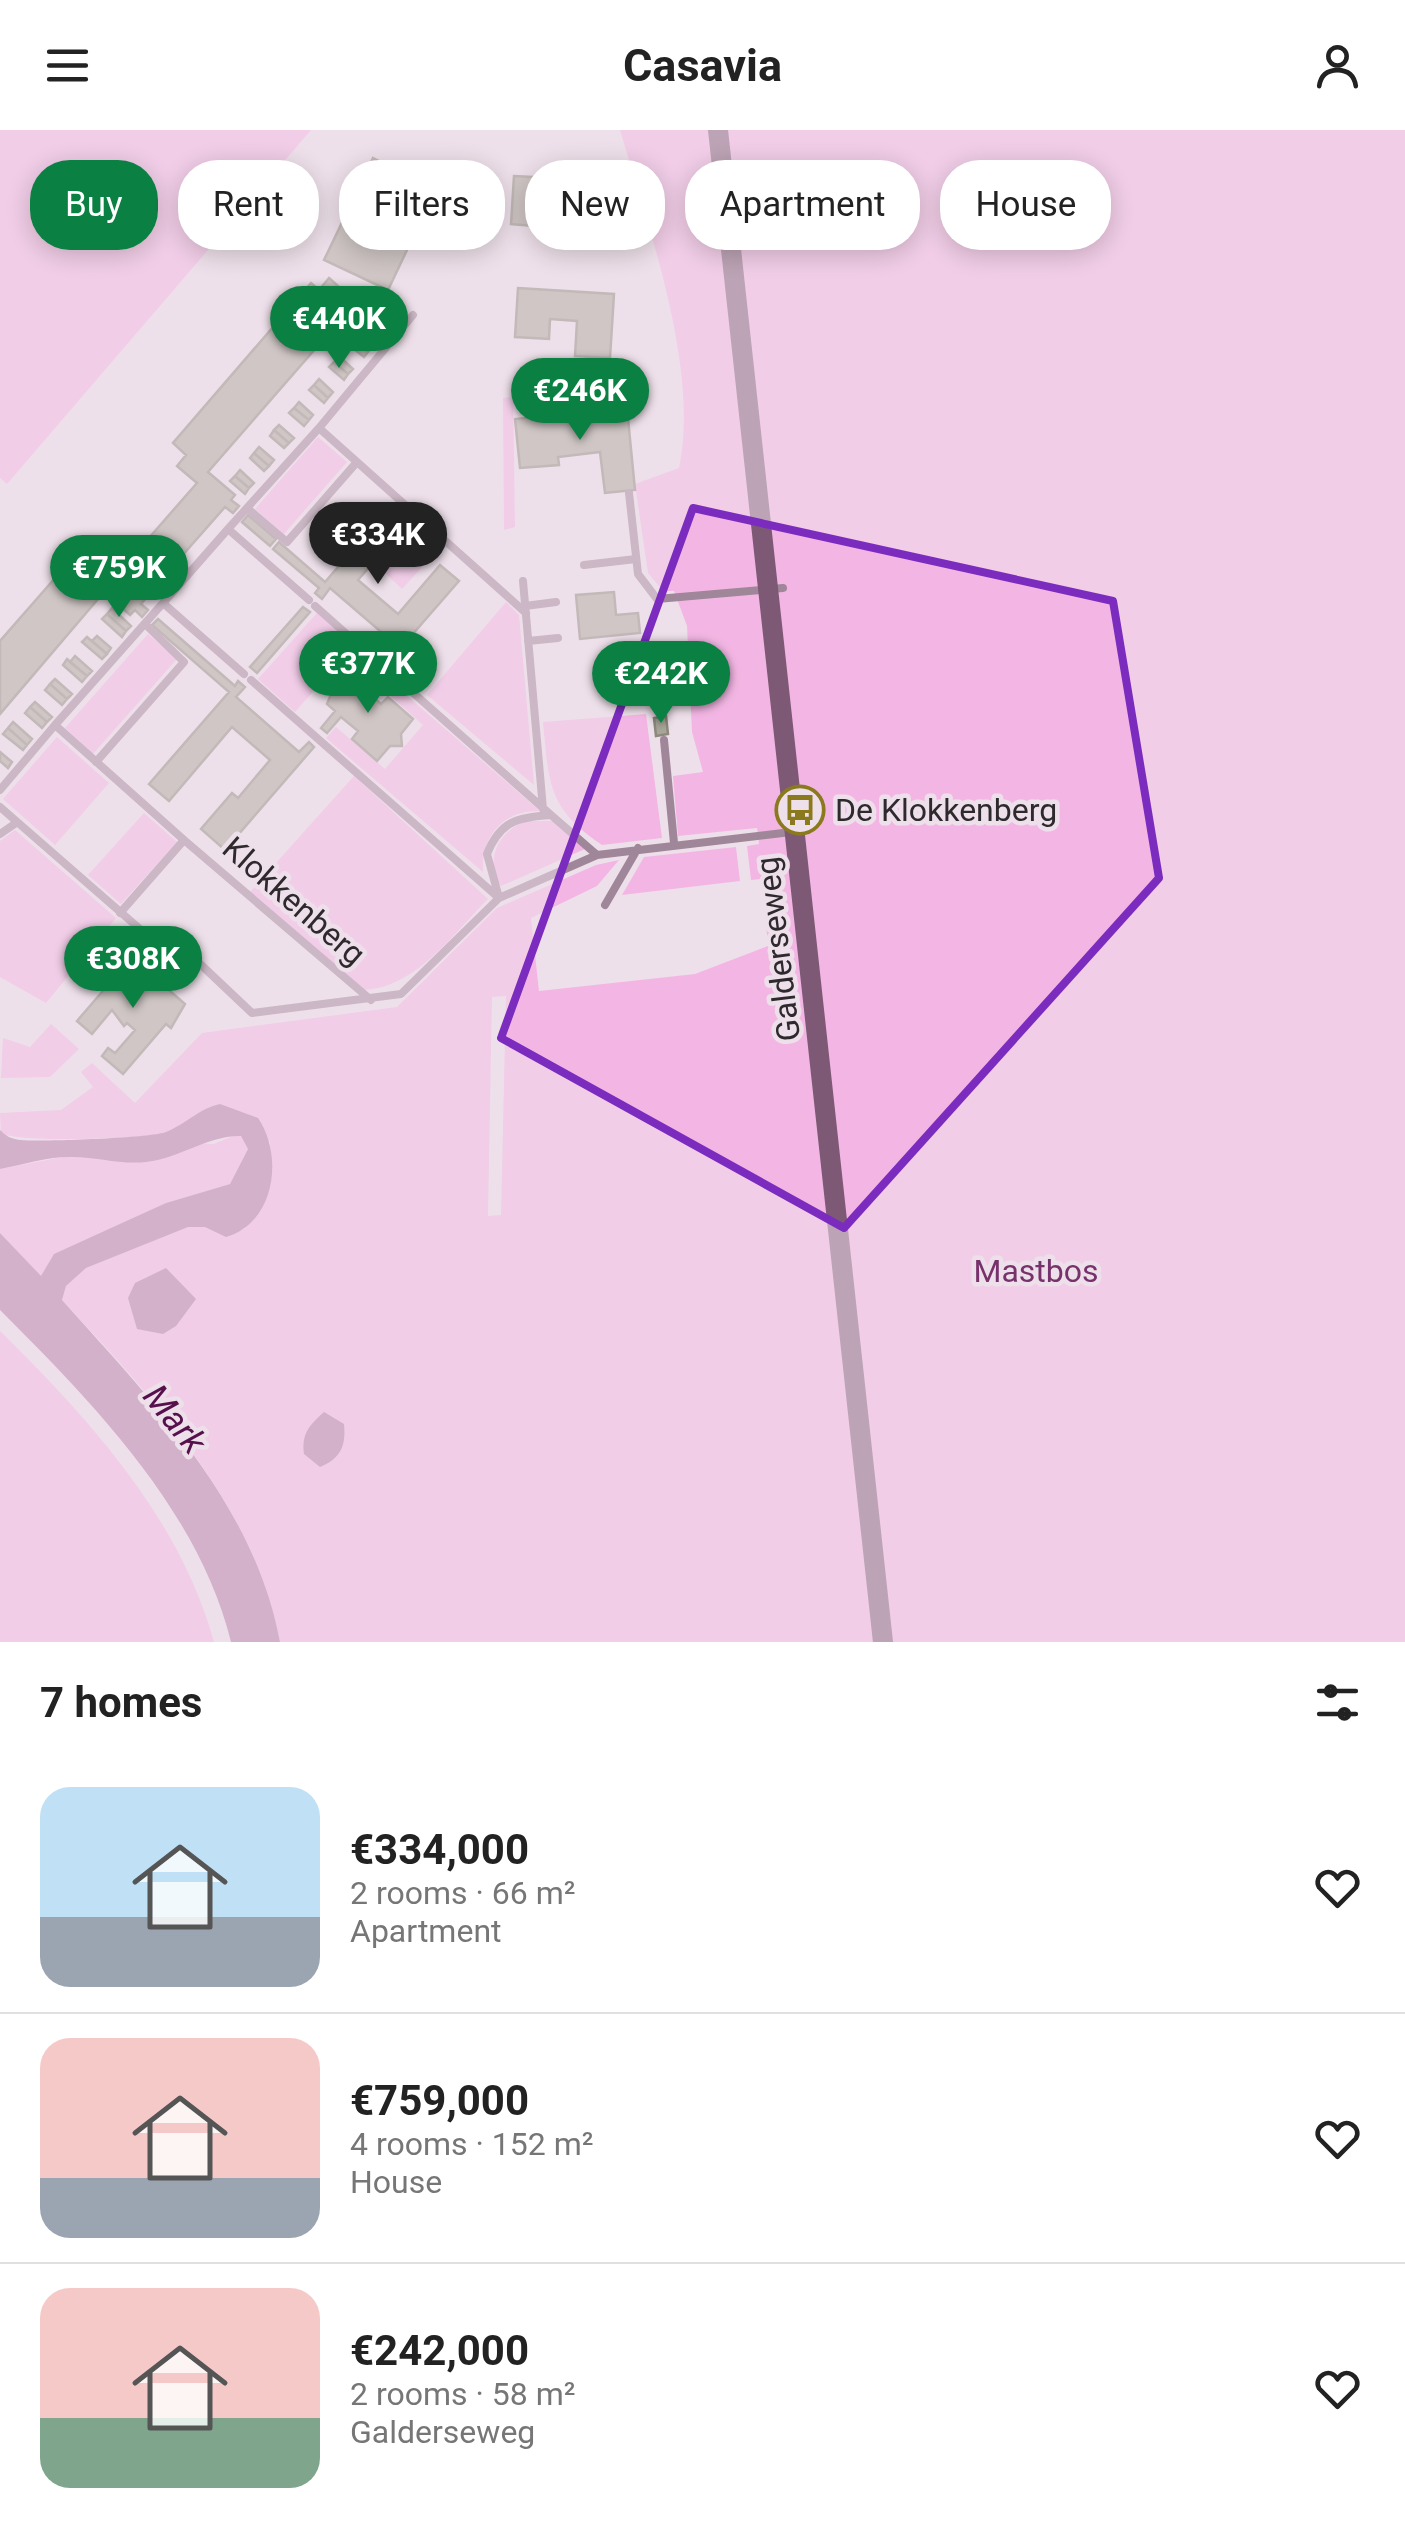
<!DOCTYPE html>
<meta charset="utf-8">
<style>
:root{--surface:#fff;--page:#f6f6f6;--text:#222;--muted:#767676;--line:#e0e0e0;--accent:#0b8043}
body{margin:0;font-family:Roboto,sans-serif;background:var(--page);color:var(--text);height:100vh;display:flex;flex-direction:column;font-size:38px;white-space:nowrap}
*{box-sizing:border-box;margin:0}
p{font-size:32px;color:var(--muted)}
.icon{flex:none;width:55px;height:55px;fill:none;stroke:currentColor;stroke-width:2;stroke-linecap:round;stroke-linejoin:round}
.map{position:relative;height:1512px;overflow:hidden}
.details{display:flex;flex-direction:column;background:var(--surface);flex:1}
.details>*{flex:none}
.guide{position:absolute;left:30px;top:30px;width:1345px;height:90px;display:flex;gap:20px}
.price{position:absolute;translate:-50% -85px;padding:0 22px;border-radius:35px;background:var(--accent);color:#fff;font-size:32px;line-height:65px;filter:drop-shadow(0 2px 5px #0008)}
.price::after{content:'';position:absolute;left:50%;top:60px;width:30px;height:22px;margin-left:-15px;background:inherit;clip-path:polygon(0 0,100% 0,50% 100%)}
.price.current{background:#222;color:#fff}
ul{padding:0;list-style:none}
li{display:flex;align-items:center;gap:30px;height:250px;padding:0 40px}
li+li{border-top:2px solid var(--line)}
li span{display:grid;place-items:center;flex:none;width:280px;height:200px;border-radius:30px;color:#555}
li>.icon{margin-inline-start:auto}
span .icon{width:120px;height:120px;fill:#fffc;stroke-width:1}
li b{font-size:42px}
h2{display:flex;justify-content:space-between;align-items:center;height:120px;padding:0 40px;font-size:42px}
.tag{padding:0 35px;border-radius:40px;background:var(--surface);box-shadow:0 5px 25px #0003;font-size:35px;line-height:90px}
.tag.current{background:var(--accent);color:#fff}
header{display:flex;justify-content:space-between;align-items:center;height:130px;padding:0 40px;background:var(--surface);font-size:45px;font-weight:700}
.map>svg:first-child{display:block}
.green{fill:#f3b6e4;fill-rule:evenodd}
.water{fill:#b278a4}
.building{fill:#a9a799;stroke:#8d8a7d;stroke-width:2.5}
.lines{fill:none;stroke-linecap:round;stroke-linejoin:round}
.lane{stroke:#a08699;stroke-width:8}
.secondary{stroke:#7e5975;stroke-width:20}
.marked{fill:none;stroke:#7b2cbf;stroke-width:8;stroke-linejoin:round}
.labels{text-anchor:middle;stroke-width:9;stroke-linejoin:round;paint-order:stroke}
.poi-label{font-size:32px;fill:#2e292d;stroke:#eee0ea;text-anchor:start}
.street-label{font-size:32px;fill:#2e292d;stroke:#eee0ea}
.park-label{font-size:32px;fill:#78326b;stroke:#eee0ea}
.water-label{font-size:35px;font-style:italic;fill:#56104b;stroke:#eee0ea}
</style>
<header><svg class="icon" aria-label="menu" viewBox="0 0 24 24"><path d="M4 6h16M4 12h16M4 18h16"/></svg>Casavia<svg class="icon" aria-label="person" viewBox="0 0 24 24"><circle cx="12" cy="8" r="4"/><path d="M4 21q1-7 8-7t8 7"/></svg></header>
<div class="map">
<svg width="1405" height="1512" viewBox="0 0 1405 1512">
<rect width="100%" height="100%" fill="#eee0ea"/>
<path class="green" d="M0,0h311l-304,354 -7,-6z
M620,0h785v1512h-1125c-26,-137 -127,-244 -218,-342l4,-14 20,-18 101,-41c16,-3 35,5 57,2 28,-26 27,-51 26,-87l-50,-38c-22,5 -35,22 -55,29 -18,6 -150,10 -164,0l-1,-20 61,-3 32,-23 -12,-15 11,-9 43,40 67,-70 195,-26 100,-99 99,-43 23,-5 -22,26 -66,32 8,73 156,-17 73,-28 -6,-67 -11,1 -4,-34 12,-2 -2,-16 -79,8 -5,-60 30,-4 -11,-40 -5,-106 -13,-35h-11l-15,-18 -13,-89 44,-16c21,-99 -31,-242 -59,-338zM506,866l-5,219 -13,1 4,-219z
M513,267l2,130 -11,3 -1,-132z
M318,307l29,25 -63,72 -29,-25z
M405,416l20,18 -23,25 -19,-18z
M506,472l13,13 15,170 -107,-90z
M317,483l37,32 -59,67 -37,-33z
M148,504l29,25 -84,95 -28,-26z
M383,545l157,136c-36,-1 -59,24 -57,61l-157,-134 10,-11 49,42 38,-44 -47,-42z
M646,584l16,124 -60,7c-54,-36 -53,-61 -59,-123z
M57,607l52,46 -54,62 -52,-46z
M354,646l134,123c-35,35 -71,88 -124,91l-114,-98z
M144,683l33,29 -56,62 -33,-29z
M526,691h27l32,28 -84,37c-17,-25 -3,-55 25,-65z
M15,700l101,88 -70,85 -46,-26v-136z
M736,717l4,34 -118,14 22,-38z
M51,894l28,25 -29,28 -49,1 2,-40 27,9z
M235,1005h6l7,14 -18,35 -64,19 -111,53 -14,21 -41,-44v-64l68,-13 83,6 45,-19 18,1z
M0,1201c89,88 180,187 214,311h-214z"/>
<path class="water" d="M220,974l38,14c26,38 17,105 -32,119l-21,-10h-17l-102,41 -20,18 -4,14c90,101 192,203 218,342h-49c-32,-131 -139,-240 -231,-332v-77l41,43 13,-22 112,-51 64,-19 18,-35 -7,-13c-33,-1 -63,23 -95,26 -26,3 -52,-6 -77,-5 -23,0 -47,8 -69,12v-39c6,6 11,9 20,10 20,2 132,-2 146,-8 20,-8 32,-23 54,-28z
M166,1138l30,31 -20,27 -13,8 -26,-5 -9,-31 7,-15z
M324,1282l20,12c2,22 -3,34 -24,43l-16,-13c-3,-21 6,-29 20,-42z"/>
<path class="building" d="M373,28l63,31 -48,101 -64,-30z
M514,46l96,5 -4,65 -35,-2 2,-36 -26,-1 -2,20 -34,-3z
M329,148l27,24 -148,170 27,23 -4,5 8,6 -6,7 -8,-6 -37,42 -47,55 7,6 -6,7 -7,-7 -5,5 -26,-23 -104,122v-73l70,-80 14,12 9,-11 20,17 84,-96 -20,-17 9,-11 -13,-12 138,-160 8,7z
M518,158l96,6 -4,64 -35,-2 2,-35 -27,-2 -1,20 -34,-2z
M373,187l15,12 -5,6 -15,-13z
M359,204l14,12 -5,6 -14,-13z
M354,209l14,13 -4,5 -15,-12z
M339,226l14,13 -5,5 -14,-12z
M334,232l14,12 -4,6 -15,-13z
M319,249l14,13 -5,6 -14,-13z
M314,255l14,13 -4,5 -15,-13z
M299,272l14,13 -4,5 -15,-12z
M294,278l15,12 -5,6 -15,-13z
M627,278l8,82 -30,3 -5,-41 -42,5 1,8 -39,3 -5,-49z
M279,295l15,13 -5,5 -15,-13z
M274,300l15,13 -5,5 -14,-12z
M259,317l15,13 -5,6 -15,-13z
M254,323l15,13 -5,5 -14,-13z
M240,340l14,13 -5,5 -14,-12z
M235,346l14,12 -4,6 -15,-13z
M248,385l28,24 -6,7 -28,-24z
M383,385l18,16 -43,49 40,34 42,-49 19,16 -68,78 -6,-5 9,-11 -64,-55 -8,11 -7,-6 4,-5 -46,-39 6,-7 46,40z
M614,462l2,23 22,-2 2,20 -60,6 -4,-44z
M303,477l7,5 -53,61 -7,-6z
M112,478l19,18 -5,5 -19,-17z
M107,484l19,17 -4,6 -20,-18z
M158,489l77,67 3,-5 7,6 -9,10 63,55 10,-10 5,5 -89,103 -24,-21 31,-36 6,5 32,-38 -38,-33 -63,74 -20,-17 80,-92 -77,-67z
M97,506l14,12 -4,6 -15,-13z
M87,507l20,17 -5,5 -20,-17z
M75,526l17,15 -5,5 -17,-14z
M67,529l20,17 -5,6 -19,-17z
M373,538l6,5 -14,17 16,14 7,-7 25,22 -12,15 1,12h-12l-13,15 -25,-22 6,-8 -17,-14 -14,16 -6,-5 14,-17 -8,-7 5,-12 18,-15 9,7z
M55,549l17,15 -5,5 -17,-15z
M50,554l17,15 -5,6 -17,-15z
M35,572l17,15 -5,5 -17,-15z
M30,577l17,15 -5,6 -17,-15z
M666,586l2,18 -12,2 -2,-18z
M13,592l19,17 -5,6 -19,-17z
M8,598l19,17 -4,5 -20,-16z
M0,622l12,10 -4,6 -8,-7z
M131,827l54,47 -14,24 -5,-4 -43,50 -21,-18 6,-8 7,5 20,-23 -8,-7 -3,3 -12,-16 -20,24 -15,-13 37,-43 -5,-4z"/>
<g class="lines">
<path class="lane" d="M413,185l-94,113 207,185
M629,363l9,81 19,25 126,-11
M247,378l40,34 70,-80
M228,399l91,-101
M584,435l52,-6
M523,451l20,228
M315,476l63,56
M525,476l31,-4
M528,511l30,-3
M384,537l167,148
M244,544l-81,-71 65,-74 81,71
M251,550l248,218
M55,595l108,-122
M664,610l10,103
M96,632l88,-100 -39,-38
M0,660l55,-65 129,115 -64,73
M0,677l141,123 37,13 74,70 149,-19 98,-96 98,-43 194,-23
M0,704l16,-11
M184,710l187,160
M498,764l-11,-40c13,-33 31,-37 64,-39l46,40
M605,775l33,-57"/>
<path class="secondary" d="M718,0l165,1512"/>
</g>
<path d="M0 0H1405V1512H0ZM693,378l420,93 46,277 -315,350 -343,-190z" fill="#eee0ea" fill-opacity=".55" fill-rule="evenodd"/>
<path class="marked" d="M693,378l420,93 46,277 -315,350 -343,-190z"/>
<defs>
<g id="bus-ring" transform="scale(2.5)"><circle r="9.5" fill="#eee0ea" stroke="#8b791e" stroke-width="1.5"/><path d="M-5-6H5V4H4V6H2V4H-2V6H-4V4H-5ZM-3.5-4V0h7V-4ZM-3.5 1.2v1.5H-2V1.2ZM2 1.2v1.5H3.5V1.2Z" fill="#8b791e"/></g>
</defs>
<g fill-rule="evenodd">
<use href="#bus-ring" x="800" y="680"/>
</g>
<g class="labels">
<g class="poi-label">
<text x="835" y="691">De Klokkenberg</text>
</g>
<g class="street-label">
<text transform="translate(294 771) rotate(41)" y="11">Klokkenberg</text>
<text transform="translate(778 819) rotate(-97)" y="11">Galderseweg</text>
</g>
<g class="park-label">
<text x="1036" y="1152">Mastbos</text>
</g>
<g class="water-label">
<text transform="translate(175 1289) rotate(51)" y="12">Mark</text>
</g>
</g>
</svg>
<b class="price" style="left:339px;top:241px">€440K</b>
<b class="price" style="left:580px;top:313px">€246K</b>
<b class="price current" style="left:378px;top:457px">€334K</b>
<b class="price" style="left:119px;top:490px">€759K</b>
<b class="price" style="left:368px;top:586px">€377K</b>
<b class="price" style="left:661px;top:596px">€242K</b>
<b class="price" style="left:133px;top:881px">€308K</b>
<div class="guide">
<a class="tag current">Buy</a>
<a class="tag">Rent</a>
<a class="tag">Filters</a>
<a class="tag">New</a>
<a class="tag">Apartment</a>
<a class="tag">House</a>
</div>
</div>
<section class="details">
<h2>7 homes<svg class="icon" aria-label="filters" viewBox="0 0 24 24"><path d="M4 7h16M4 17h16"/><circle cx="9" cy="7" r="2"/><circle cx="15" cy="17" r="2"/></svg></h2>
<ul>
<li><span style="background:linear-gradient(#bfe0f5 65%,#9aa5b1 0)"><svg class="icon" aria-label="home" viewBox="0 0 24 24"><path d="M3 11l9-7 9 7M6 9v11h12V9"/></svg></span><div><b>€334,000</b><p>2 rooms · 66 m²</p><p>Apartment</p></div><svg class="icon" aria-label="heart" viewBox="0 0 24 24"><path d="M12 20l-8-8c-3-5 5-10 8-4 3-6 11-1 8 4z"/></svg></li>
<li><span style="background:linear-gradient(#f6c9c9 70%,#9aa5b1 0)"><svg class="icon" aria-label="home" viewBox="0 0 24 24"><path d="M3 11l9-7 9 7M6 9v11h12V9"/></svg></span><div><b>€759,000</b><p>4 rooms · 152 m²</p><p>House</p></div><svg class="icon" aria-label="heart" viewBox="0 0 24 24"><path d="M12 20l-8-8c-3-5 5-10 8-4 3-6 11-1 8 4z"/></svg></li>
<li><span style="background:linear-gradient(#f6c9c9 65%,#7fa58c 0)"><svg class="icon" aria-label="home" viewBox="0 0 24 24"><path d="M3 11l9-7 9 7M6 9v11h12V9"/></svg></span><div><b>€242,000</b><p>2 rooms · 58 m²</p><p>Galderseweg</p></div><svg class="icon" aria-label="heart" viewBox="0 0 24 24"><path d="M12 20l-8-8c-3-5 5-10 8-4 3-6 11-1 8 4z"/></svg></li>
</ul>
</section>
